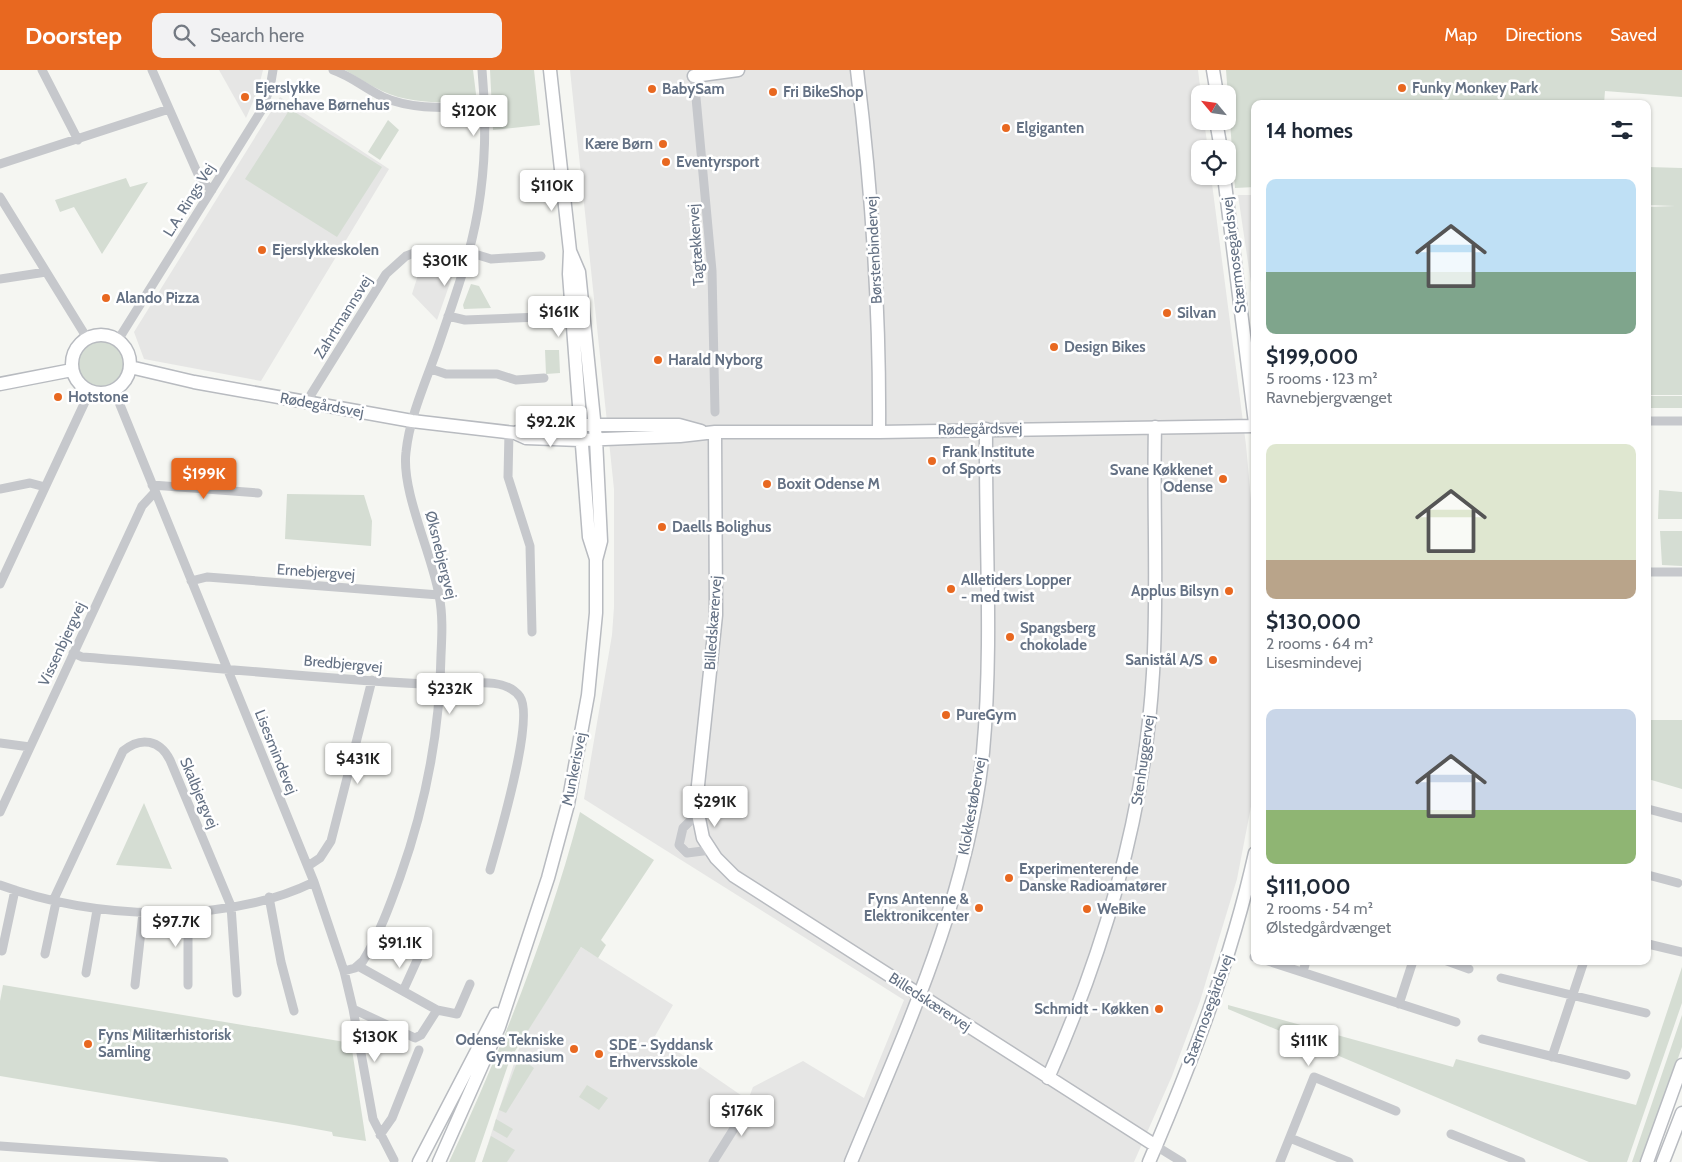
<!DOCTYPE html>
<meta charset="utf-8">
<style>
:root{--surface:#fff;--page:#f2f2f3;--text:#1f2937;--muted:#747a83;--accent:#e86820}
body{margin:0;font-family:Cabin,sans-serif;background:var(--page);color:var(--text);height:100vh;display:flex;flex-direction:column;font-size:19px;white-space:nowrap}
*{box-sizing:border-box;margin:0}
p{font-size:16px;color:var(--muted)}
.icon{flex:none;width:28px;height:28px;fill:none;stroke:currentColor;stroke-width:2;stroke-linecap:round;stroke-linejoin:round}
.map{position:relative;flex:1;overflow:hidden}
.drawer{position:absolute;left:1251px;top:30px;width:400px;height:865px;display:flex;flex-direction:column;background:var(--surface);border-radius:10px;box-shadow:0 1px 4px #0004}
.drawer>*{flex:none}
.needle{width:32px;rotate:299deg}
.controls{position:absolute;left:1191px;top:15px;display:grid;gap:10px}
.controls a{display:grid;place-items:center;width:45px;height:45px;border-radius:10px;background:var(--surface);box-shadow:0 1px 4px #0004;font-size:25px}
.price{position:absolute;translate:-50% -42px;padding:0 11px;border-radius:5px;background:#fff;color:#222;font-size:16px;line-height:32px;filter:drop-shadow(0 1px 2px #0008)}
.price::after{content:'';position:absolute;left:50%;top:30px;width:15px;height:11px;margin-left:-8px;background:inherit;clip-path:polygon(0 0,100% 0,50% 100%)}
.price.on{background:var(--accent);color:#fff}
ul{padding:0;list-style:none}
li{display:grid;align-content:center;gap:10px;height:265px;padding:0 15px}
li span{display:grid;place-items:center;height:155px;border-radius:10px;color:#555}
li>.icon{margin-inline-start:auto}
span .icon{width:90px;height:90px;fill:#fffc;stroke-width:1}
li b{font-size:21px}
h2{display:flex;justify-content:space-between;align-items:center;height:60px;padding:0 15px;font-size:21px}
header{display:flex;align-items:center;gap:30px;box-sizing:border-box;height:70px;padding:0 25px;background:var(--accent);color:#fff}
header strong{font-size:24px}
nav{display:flex;gap:28px;margin-inline-start:auto;font-size:18px}
.search{width:350px;height:45px;background:var(--page);display:flex;align-items:center;gap:12px;box-sizing:border-box;padding:0 18px;border-radius:10px;color:var(--muted);font-size:19px}
.map>svg:first-child{display:block}
.built{fill:#e6e6e5}
.green{fill:#d5ddd3}
.lines{fill:none;stroke-linecap:round;stroke-linejoin:round}
.secondary-casing{stroke:#b8bbc0;stroke-width:15}
.street{stroke:#c6c8cc;stroke-width:9}
.secondary{stroke:#fff;stroke-width:12}
.poi-dot{fill:#e86820;stroke:#fff;stroke-width:2}
.labels{text-anchor:middle;stroke-width:5;stroke-linejoin:round;paint-order:stroke}
.poi-label{font-size:15px;font-weight:bold;fill:#647184;stroke:#fff;text-anchor:start}
.street-label{font-size:15px;fill:#647184;stroke:#fff}
</style>
<header>
<strong>Doorstep</strong>
<div class="search"><svg class="icon" aria-label="search" viewBox="0 0 24 24"><circle cx="10" cy="10" r="6"/><path d="M15 15l6 6"/></svg>Search here</div>
<nav><a>Map</a><a>Directions</a><a>Saved</a></nav>
</header>
<div class="map">
<svg width="1682" height="1092" viewBox="0 0 1682 1092">
<rect width="100%" height="100%" fill="#f5f6f2"/>
<path class="built" d="M219,0h44l-5,20 -12,28z
M570,0h628l3,24 -1,27h4l4,28h-8v27h11l35,269 9,99v242l-18,93 -37,122 -28,75 -38,86h-652l40,-123 59,-92 92,58 -18,31 93,64 5,-13 50,-26 61,37 40,-98 -320,-201 28,-164 2,-28v-118z
M280,27l109,72 -128,212 -117,-22 -10,-27z
M1238,125h17v115z
M424,186l29,2 3,8 -19,54 -25,-26z"/>
<path class="green" d="M345,0h128l4,32c-32,0 -65,3 -95,-11 -13,-6 -24,-14 -37,-21z
M490,0h44l6,55 -47,5z
M1226,0h456v27l-77,-6 -1,13h-349v83l-20,1z
M290,39l92,58 -45,70 -92,-58z
M388,50l11,10 -19,30 -12,-8z
M1648,97l34,1v227h-34v-188l27,-1 -27,-1z
M126,108l4,9 18,-5 -46,72 -28,-47 -14,5 -5,-12z
M471,214l8,2 12,22 -27,1 -1,-4z
M78 293a24 24 0 1 1 48 0a24 24 0 1 1-48 0Z
M545,280h14l1,23 -14,1z
M1648,326h34v12h-34z
M1659,420l23,2v27h-24z
M287,424l77,1 8,26 -1,25 -86,-7z
M1660,461h22v35l-20,-1z
M1648,650h34v69l-34,-10z
M144,733l28,66 -56,-4z
M580,742l74,48 -53,80 5,5 -8,13 -17,-11 -71,112 -35,103h-26c53,-114 99,-229 131,-350z
M1682,897v36l-55,159h-38l-361,-153v-4l225,62 3,-8 180,46z
M3,915l348,58 15,98 -33,-5 -1,-4 -38,-7 -294,-49v-75z
M1682,945v32l-41,115h-9z
M519,987l15,11 -28,45 -7,-3z
M587,1015l21,13 -9,12 -20,-13z
M496,1049l17,10 -6,9 -14,-8z
M491,1066l24,14 -8,12h-25z"/>
<g class="lines">
<g class="secondary-casing">
<path id="secondary" d="M550,0l20,181 -1,23 20,263 7,22
M857,0c15,121 23,240 22,362
M1213,0l4,24
M694,6l44,-6
M1216,51l5,28
M1224,106l31,247
M72 294a29 29 0 1 1 58 0a29 29 0 1 1-58 0Z
M130,297l64,15 218,39 103,12 11,5 54,2 100,-4 35,-4h164l376,-6
M0,314l72,-14
M715,362l1,183 -20,189 7,34 13,20 18,18 422,270
M515,363l13,-5 51,-3h100l22,6
M1048,1008c57,-129 97,-264 105,-405 5,-82 0,-164 2,-246
M419,1092l77,-148
M439,1092l60,-135 49,-149 20,-74 20,-109 8,-82v-53l5,-19 -5,-102 -17,-167 -9,-21
M851,1092c55,-133 117,-265 132,-410 10,-107 2,-215 3,-323
M1149,1092c43,-100 82,-202 106,-309
M1647,1092l35,-97
M1663,1092l19,-49"/>
</g>
<path class="street" d="M42,0l36,70
M152,0l49,111 11,9
M333,0c18,6 33,19 50,27 31,14 70,10 103,10
M694,6l18,195 3,141
M0,94l169,-55
M0,127l87,141
M0,209l46,-7
M448,246l17,4 76,-3
M118,270l143,-229 9,-23 3,-18
M431,299l15,5h51l19,6 28,-2
M114,320l200,492 30,89 9,38 20,110 21,41
M307,331l79,-127 20,-18 16,-6h14l32,7 10,-2 13,4 50,-3
M1648,351h34
M509,362l-1,45 22,69 2,86
M152,415l106,8
M0,419l30,-6 15,4
M1648,502h34
M191,511l16,-4 232,18
M0,514l90,-193
M73,583l9,4c121,9 242,23 363,28 22,0 59,-10 75,12 15,22 -22,144 -30,173
M0,673l30,4
M1648,739l34,9
M0,742l142,-306 13,-14
M697,744l-14,14 -4,17 8,8 24,-3
M308,796l12,-8 11,-17 41,-161
M1648,805l30,8
M0,815c93,34 223,41 314,-3
M269,827l12,65 13,49
M53,831l70,-150c18,-15 37,-11 47,9l61,146 6,87
M1648,874l34,8
M2,881l13,-61
M45,884l11,-52
M1254,887h1
M1268,891l188,61
M1447,891l22,8
M358,896l79,44 20,4 13,-30
M344,901l11,-3 8,-7c16,-26 27,-56 37,-84 26,-73 40,-145 41,-222 1,-20 2,-40 -2,-60 -7,-41 -38,-104 -33,-143 4,-38 22,-75 34,-111 9,-27 19,-55 27,-83 18,-62 21,-125 15,-188
M1303,902l3,-11
M86,903l11,-63
M1501,908l145,35
M135,915l8,-72
M188,915v-73
M403,921l20,-44 -6,-3
M1399,934l14,-43
M353,939l62,29 6,-3 16,-25
M1482,969l144,36
M1552,987l32,-96
M1451,1064l70,28
M380,1065l12,-17 27,-68
M1290,1068l59,24
M0,1076l224,16
M1156,1076l26,16
M713,1092l39,-62
M1280,1092l34,-85 82,34"/>
<use href="#secondary" class="secondary"/>
</g>
<g class="poi-dot">
<circle cx="1402" cy="18" r="5"/>
<circle cx="652" cy="19" r="5"/>
<circle cx="773" cy="22" r="5"/>
<circle cx="245" cy="27" r="5"/>
<circle cx="1006" cy="58" r="5"/>
<circle cx="663" cy="74" r="5"/>
<circle cx="666" cy="92" r="5"/>
<circle cx="262" cy="180" r="5"/>
<circle cx="106" cy="228" r="5"/>
<circle cx="1167" cy="243" r="5"/>
<circle cx="1054" cy="277" r="5"/>
<circle cx="658" cy="290" r="5"/>
<circle cx="58" cy="327" r="5"/>
<circle cx="932" cy="391" r="5"/>
<circle cx="1223" cy="409" r="5"/>
<circle cx="767" cy="414" r="5"/>
<circle cx="662" cy="457" r="5"/>
<circle cx="951" cy="519" r="5"/>
<circle cx="1229" cy="521" r="5"/>
<circle cx="1010" cy="567" r="5"/>
<circle cx="1213" cy="590" r="5"/>
<circle cx="946" cy="645" r="5"/>
<circle cx="1009" cy="808" r="5"/>
<circle cx="979" cy="838" r="5"/>
<circle cx="1087" cy="839" r="5"/>
<circle cx="1159" cy="939" r="5"/>
<circle cx="88" cy="974" r="5"/>
<circle cx="574" cy="979" r="5"/>
<circle cx="599" cy="984" r="5"/>
</g>
<g class="labels">
<g class="poi-label">
<text x="255" y="23">Ejerslykke<tspan x="255" dy="17">Børnehave Børnehus</tspan></text>
<text x="1412" y="23">Funky Monkey Park</text>
<text x="662" y="24">BabySam</text>
<text x="783" y="27">Fri BikeShop</text>
<text x="1016" y="63">Elgiganten</text>
<text x="653" y="79" text-anchor="end">Kære Børn</text>
<text x="676" y="97">Eventyrsport</text>
<text x="272" y="185">Ejerslykkeskolen</text>
<text x="116" y="233">Alando Pizza</text>
<text x="1177" y="248">Silvan</text>
<text x="1064" y="282">Design Bikes</text>
<text x="668" y="295">Harald Nyborg</text>
<text x="68" y="332">Hotstone</text>
<text x="942" y="387">Frank Institute<tspan x="942" dy="17">of Sports</tspan></text>
<text x="1213" y="405" text-anchor="end">Svane Køkkenet<tspan x="1213" dy="17">Odense</tspan></text>
<text x="777" y="419">Boxit Odense M</text>
<text x="672" y="462">Daells Bolighus</text>
<text x="961" y="515">Alletiders Lopper<tspan x="961" dy="17">- med twist</tspan></text>
<text x="1219" y="526" text-anchor="end">Applus Bilsyn</text>
<text x="1020" y="563">Spangsberg<tspan x="1020" dy="17">chokolade</tspan></text>
<text x="1203" y="595" text-anchor="end">Sanistål A/S</text>
<text x="956" y="650">PureGym</text>
<text x="1019" y="804">Experimenterende<tspan x="1019" dy="17">Danske Radioamatører</tspan></text>
<text x="969" y="834" text-anchor="end">Fyns Antenne &amp;<tspan x="969" dy="17">Elektronikcenter</tspan></text>
<text x="1097" y="844">WeBike</text>
<text x="1149" y="944" text-anchor="end">Schmidt - Køkken</text>
<text x="98" y="970">Fyns Militærhistorisk<tspan x="98" dy="17">Samling</tspan></text>
<text x="564" y="975" text-anchor="end">Odense Tekniske<tspan x="564" dy="17">Gymnasium</tspan></text>
<text x="609" y="980">SDE - Syddansk<tspan x="609" dy="17">Erhvervsskole</tspan></text>
</g>
<g class="street-label">
<text transform="translate(189 130) rotate(-58)" y="5">L.A. Rings Vej</text>
<text transform="translate(696 175) rotate(-94)" y="5">Tagtækkervej</text>
<text transform="translate(874 180) rotate(-93)" y="5">Børstenbindervej</text>
<text transform="translate(1234 185) rotate(-97)" y="5">Stærmosegårdsvej</text>
<text transform="translate(343 247) rotate(-58)" y="5">Zahrtmannsvej</text>
<text transform="translate(322 335) rotate(10)" y="5">Rødegårdsvej</text>
<text transform="translate(980 359) rotate(-1)" y="5">Rødegårdsvej</text>
<text transform="translate(441 485) rotate(76)" y="5">Øksnebjergvej</text>
<text transform="translate(316 502) rotate(4)" y="5">Ernebjergvej</text>
<text transform="translate(713 553) rotate(-86)" y="5">Billedskærervej</text>
<text transform="translate(62 574) rotate(-65)" y="5">Vissenbjergvej</text>
<text transform="translate(343 594) rotate(5)" y="5">Bredbjergvej</text>
<text transform="translate(276 682) rotate(68)" y="5">Lisesmindevej</text>
<text transform="translate(1143 690) rotate(-82)" y="5">Stenhuggervej</text>
<text transform="translate(574 699) rotate(-79)" y="5">Munkerisvej</text>
<text transform="translate(199 723) rotate(67)" y="5">Skalbjergvej</text>
<text transform="translate(972 736) rotate(-80)" y="5">Klokkestøbervej</text>
<text transform="translate(930 932) rotate(33)" y="5">Billedskærervej</text>
<text transform="translate(1208 940) rotate(-70)" y="5">Stærmosegårdsvej</text>
</g>
</g>
</svg>
<div class="controls">
<a><svg class="needle" viewBox="-14 -14 28 28"><path d="M0-13l5 13h-10z" fill="#e53935"/><path d="M0 13l5-13h-10z" fill="#747a83"/></svg></a>
<a><svg class="icon" aria-label="locate" viewBox="0 0 24 24"><circle cx="12" cy="12" r="6"/><path d="M12 2v4M12 18v4M2 12h4M18 12h4"/></svg></a>
</div>
<b class="price" style="left:474px;top:67px">$120K</b>
<b class="price" style="left:552px;top:142px">$110K</b>
<b class="price" style="left:445px;top:217px">$301K</b>
<b class="price" style="left:559px;top:268px">$161K</b>
<b class="price" style="left:551px;top:378px">$92.2K</b>
<b class="price on" style="left:204px;top:430px">$199K</b>
<b class="price" style="left:450px;top:645px">$232K</b>
<b class="price" style="left:358px;top:715px">$431K</b>
<b class="price" style="left:715px;top:758px">$291K</b>
<b class="price" style="left:176px;top:878px">$97.7K</b>
<b class="price" style="left:400px;top:899px">$91.1K</b>
<b class="price" style="left:375px;top:993px">$130K</b>
<b class="price" style="left:1309px;top:997px">$111K</b>
<b class="price" style="left:742px;top:1067px">$176K</b>
<section class="drawer">
<h2>14 homes<svg class="icon" aria-label="filters" viewBox="0 0 24 24"><path d="M4 7h16M4 17h16"/><circle cx="9" cy="7" r="2"/><circle cx="15" cy="17" r="2"/></svg></h2>
<ul>
<li><span style="background:linear-gradient(#bfe0f5 60%,#7fa58c 0)"><svg class="icon" aria-label="home" viewBox="0 0 24 24"><path d="M3 11l9-7 9 7M6 9v11h12V9"/></svg></span><div><b>$199,000</b><p>5 rooms · 123 m²</p><p>Ravnebjergvænget</p></div></li>
<li><span style="background:linear-gradient(#dfe7d0 75%,#b9a48a 0)"><svg class="icon" aria-label="home" viewBox="0 0 24 24"><path d="M3 11l9-7 9 7M6 9v11h12V9"/></svg></span><div><b>$130,000</b><p>2 rooms · 64 m²</p><p>Lisesmindevej</p></div></li>
<li><span style="background:linear-gradient(#c9d6e8 65%,#8fb573 0)"><svg class="icon" aria-label="home" viewBox="0 0 24 24"><path d="M3 11l9-7 9 7M6 9v11h12V9"/></svg></span><div><b>$111,000</b><p>2 rooms · 54 m²</p><p>Ølstedgårdvænget</p></div></li>
</ul>
</section>
</div>
